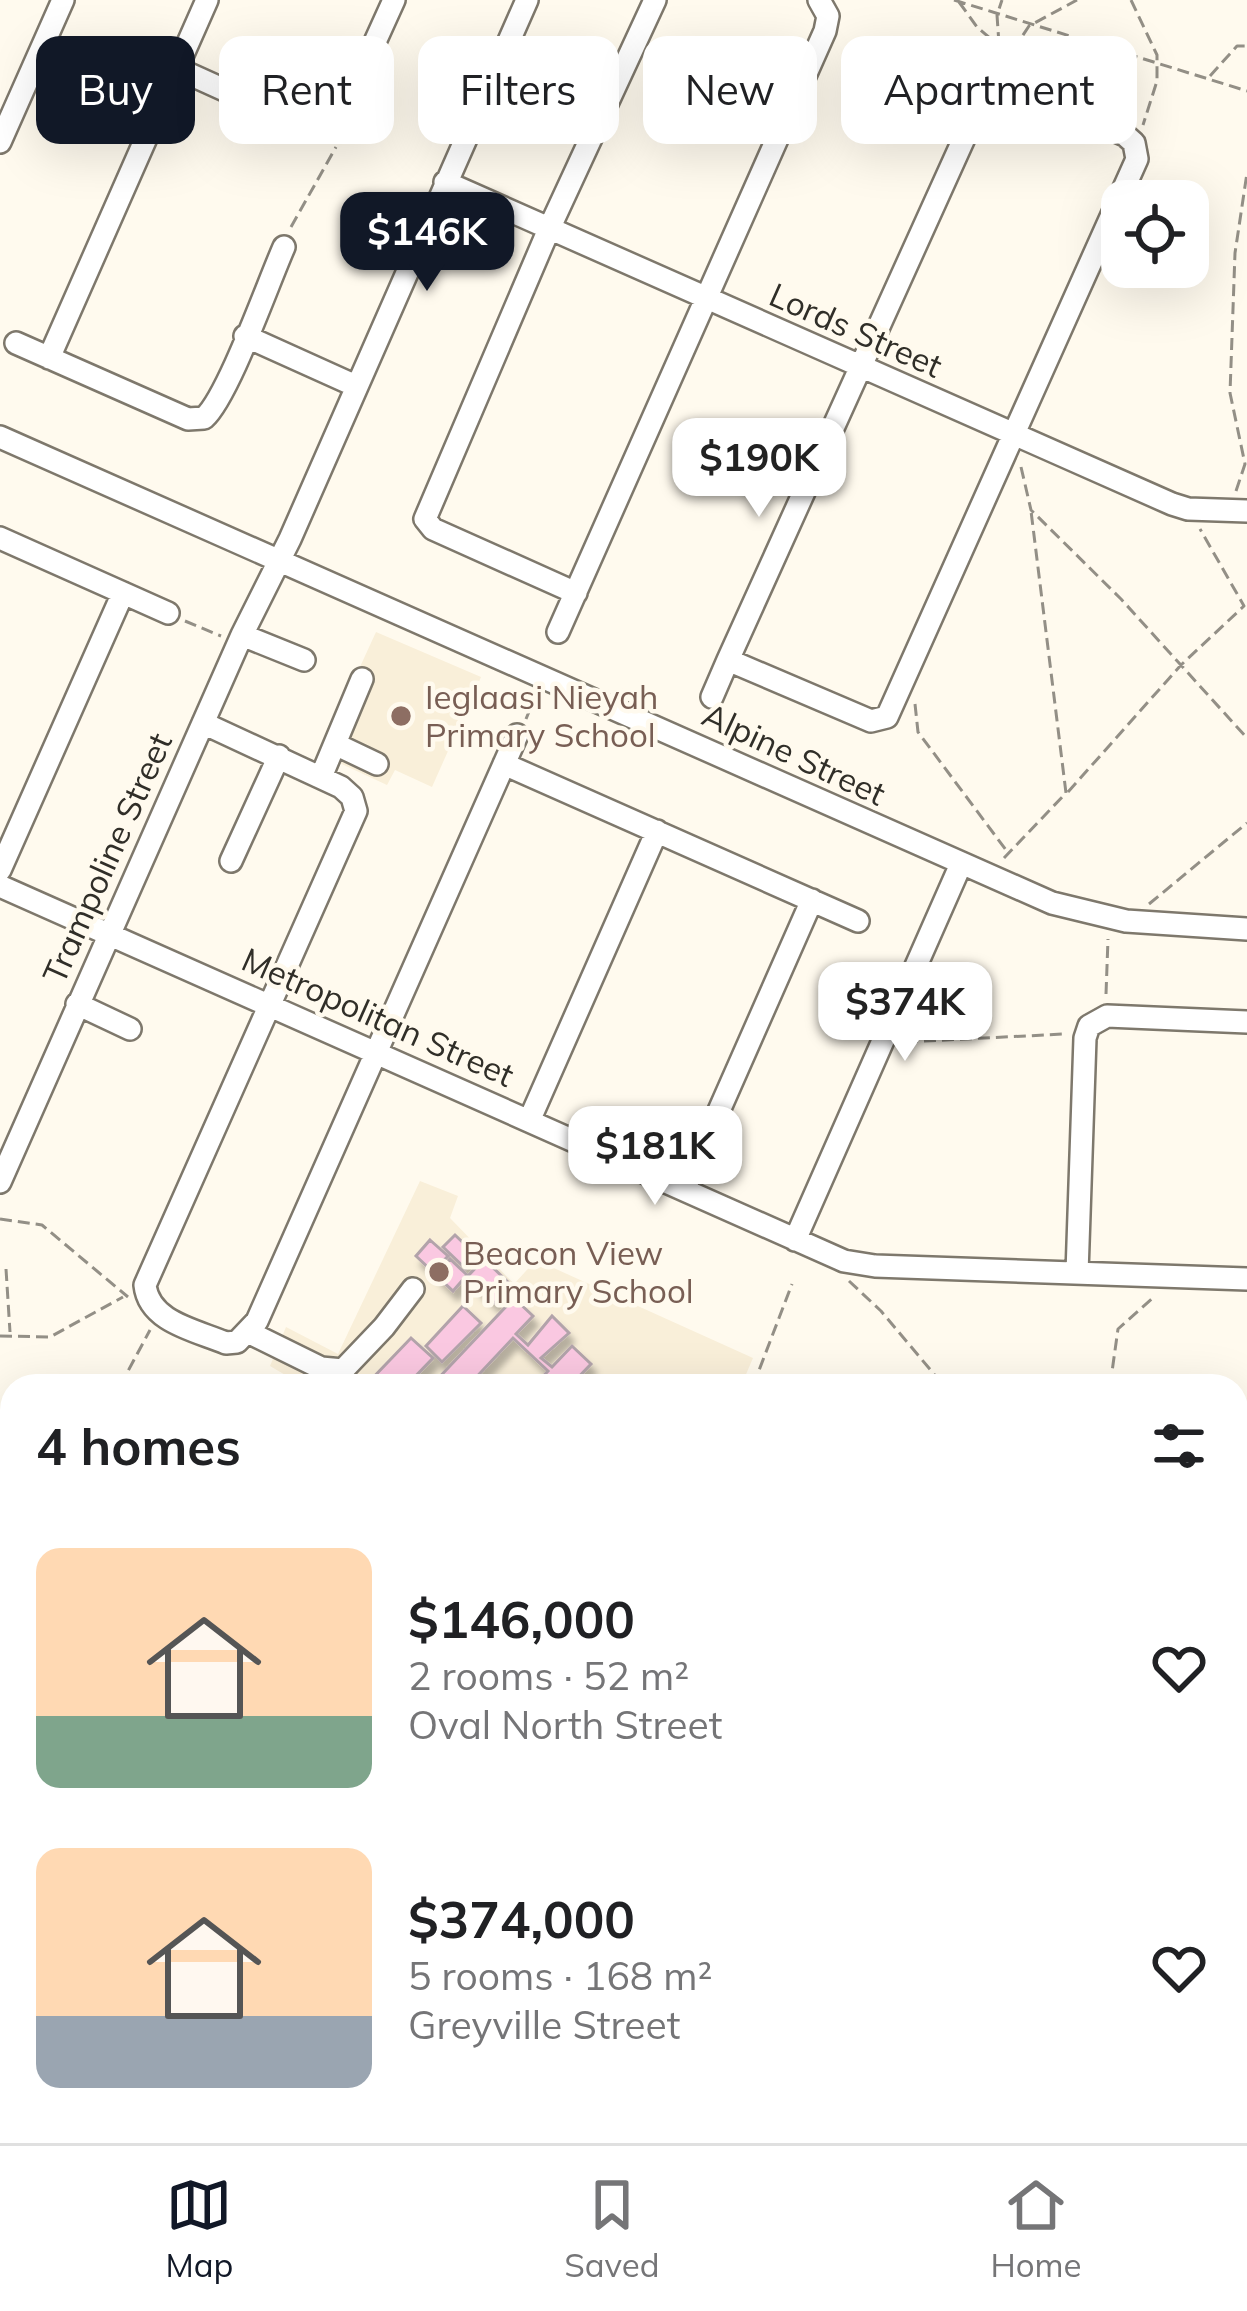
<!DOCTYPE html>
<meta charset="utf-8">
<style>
:root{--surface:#fff;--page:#f6f6f6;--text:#202124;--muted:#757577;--line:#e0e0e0;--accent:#111827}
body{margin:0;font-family:Mulish,sans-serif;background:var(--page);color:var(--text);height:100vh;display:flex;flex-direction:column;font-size:45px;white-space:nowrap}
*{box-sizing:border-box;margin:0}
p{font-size:39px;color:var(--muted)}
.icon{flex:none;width:66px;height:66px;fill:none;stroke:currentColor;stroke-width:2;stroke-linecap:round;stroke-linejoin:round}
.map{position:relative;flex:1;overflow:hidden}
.drawer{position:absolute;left:0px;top:1374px;width:1248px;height:771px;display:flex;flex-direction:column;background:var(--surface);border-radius:36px 36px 0 0;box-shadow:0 12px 48px #0002}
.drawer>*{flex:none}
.hud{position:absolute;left:36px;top:36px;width:1176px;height:108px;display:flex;gap:24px}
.buttons{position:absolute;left:1101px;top:180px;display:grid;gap:24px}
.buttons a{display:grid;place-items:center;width:108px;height:108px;border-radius:24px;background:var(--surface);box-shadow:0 12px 48px #0002;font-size:60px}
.price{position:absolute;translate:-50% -102px;padding:0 27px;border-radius:24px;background:#fff;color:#222;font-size:39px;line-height:78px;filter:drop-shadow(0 3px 6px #0008)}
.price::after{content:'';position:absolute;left:50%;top:72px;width:36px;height:27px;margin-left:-18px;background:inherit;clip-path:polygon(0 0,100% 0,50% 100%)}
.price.current{background:var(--accent);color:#fff}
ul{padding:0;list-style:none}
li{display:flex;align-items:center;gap:36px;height:300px;padding:0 36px}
li span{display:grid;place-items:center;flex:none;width:336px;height:240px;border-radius:24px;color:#555}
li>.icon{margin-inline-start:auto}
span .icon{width:144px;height:144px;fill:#fffc;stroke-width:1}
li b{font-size:51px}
h2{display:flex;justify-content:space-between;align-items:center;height:144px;padding:0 36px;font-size:51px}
.tag{padding:0 42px;border-radius:24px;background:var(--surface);box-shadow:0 12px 48px #0002;font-size:42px;line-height:108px}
.tag.current{background:var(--accent);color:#fff}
.menu{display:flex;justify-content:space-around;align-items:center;height:168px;border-top:3px solid var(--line);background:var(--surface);font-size:33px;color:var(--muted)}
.menu a{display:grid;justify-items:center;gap:6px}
.menu .current{color:var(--accent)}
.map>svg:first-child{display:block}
.built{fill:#f9efd9}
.building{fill:#fac8e1;stroke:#b2a3aa;stroke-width:3;filter:url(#shadow)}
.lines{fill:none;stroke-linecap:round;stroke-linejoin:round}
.minor-casing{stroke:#7e786c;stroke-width:26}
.path{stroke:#938f86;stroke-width:3;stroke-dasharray:12 6;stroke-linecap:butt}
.minor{stroke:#fff;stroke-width:21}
.education-dot{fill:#8d6e63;stroke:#fffaee;stroke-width:4.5}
.labels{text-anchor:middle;stroke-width:9;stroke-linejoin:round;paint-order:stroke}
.street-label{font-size:33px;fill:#302e28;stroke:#fffaee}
.education-label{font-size:33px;fill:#785e54;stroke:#fffaee;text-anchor:start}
</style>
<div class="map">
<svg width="1247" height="2143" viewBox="0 0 1247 2143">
<defs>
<filter id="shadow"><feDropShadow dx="5" dy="9" stdDeviation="3" flood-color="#0004"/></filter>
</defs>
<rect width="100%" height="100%" fill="#fffaee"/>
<path class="built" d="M376,632l105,45 -49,110 -37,-17 -8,15 -67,-31z
M420,1181l38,15 -8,22 64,66 22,-24 217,98 -12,28h-458l4,-10 -17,-10 16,-39 52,27z"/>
<path class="building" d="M455,1235l23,22 -12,12 -23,-22z
M430,1240l18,16 -15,16 -17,-16z
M450,1259l17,16 -14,16 -17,-16z
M484,1259l29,28 -17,17 -29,-27z
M514,1298l19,18 -17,18 12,11 24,-29 17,17 -28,25 11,9 20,-21 19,18 -21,22h-36l14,-15 -35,-33 -45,48h-37z
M463,1306l18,17 -39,39 -16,-16z
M411,1338l22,20 -27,28h-41z"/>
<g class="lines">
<g class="minor-casing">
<path id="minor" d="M176,68l137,62 14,-1 14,-12 53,-117
M0,142l63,-142
M445,182l727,322 16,5 59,2
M245,336l111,50
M16,343l172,76 16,-1c24,-21 64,-135 80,-171
M49,358l158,-358
M0,437l1052,466 74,18 121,8
M0,538l168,75
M576,593l-143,-64 -8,-10 124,-290 106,-229
M558,632l267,-601 3,-15 -9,-16
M242,635l62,25
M712,697l16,-37 257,-568 10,-8 17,1 113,50 9,8 3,16 -250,558 -16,4 -143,-61
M203,723l138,64 11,10 4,14 -211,474c4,37 50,45 81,58l11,-1 20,-21 260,-586
M335,744l42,20
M504,764l354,157
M321,777l41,-98
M231,861l48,-105
M0,870l123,-277
M0,886l844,375 31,5 372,13
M77,1004l53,25
M529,1121l128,-290
M0,1182l242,-547 48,-96 237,-539
M684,1190l128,-290
M795,1240l166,-376
M1077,1273l8,-235 4,-12 18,-10 140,6
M250,1333l71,35 22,2 41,-43 29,-38
M0,1788l12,-27
M0,1913l12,6
M1236,1944l11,1
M893,2133l273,10
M28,2143l4,-10
M213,2143l5,-10
M575,2143v-10
M690,2143l1,-10
M861,2143l1,-10"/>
</g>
<path class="path" d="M954,0l293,91
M1131,0l26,55v26l-14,44
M959,2l18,25 22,19 2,21
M999,44l-2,-29 5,-15
M1003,65l26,-39 48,-26
M1210,76l27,-30h10
M291,227l45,-80
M1021,467l10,43 90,89 126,139
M1236,491l9,-27 -15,-71 5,-140 12,-80
M185,621l36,15
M915,704l3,28 88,118
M526,719l9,-22
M1068,792l113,-127 63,-59 -44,-77
M1004,858l62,-65 -35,-282
M1149,904l98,-81
M1106,994l2,-55
M906,1042l158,-8
M0,1219l42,6 86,72
M6,1269l4,63
M849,1281l32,30 63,75
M0,1336l50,1 73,-40
M120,1386l30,-56
M753,1386l39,-102
M1110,1386l8,-57 36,-32
M1,1475l11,3
M1236,1523l11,-2
M1236,1848h11"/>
<use href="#minor" class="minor"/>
</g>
<g class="education-dot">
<circle cx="401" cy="716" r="12"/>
<circle cx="439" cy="1272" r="12"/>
</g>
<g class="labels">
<g class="street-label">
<text transform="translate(856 330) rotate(24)" y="12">Lords Street</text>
<text transform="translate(794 754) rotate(25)" y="12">Alpine Street</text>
<text transform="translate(107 858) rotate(-66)" y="12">Trampoline Street</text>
<text transform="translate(378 1017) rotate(24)" y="12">Metropolitan Street</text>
</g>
<g class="education-label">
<text x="425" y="709">Ieglaasi Nieyah<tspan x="425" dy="38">Primary School</tspan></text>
<text x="463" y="1265">Beacon View<tspan x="463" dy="38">Primary School</tspan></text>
</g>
</g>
</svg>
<div class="buttons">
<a><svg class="icon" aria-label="locate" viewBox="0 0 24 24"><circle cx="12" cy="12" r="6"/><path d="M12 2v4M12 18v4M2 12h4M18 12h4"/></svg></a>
</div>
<b class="price current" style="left:427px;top:294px">$146K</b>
<b class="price" style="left:759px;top:520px">$190K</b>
<b class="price" style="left:905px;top:1064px">$374K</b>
<b class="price" style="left:655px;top:1208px">$181K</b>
<div class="hud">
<a class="tag current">Buy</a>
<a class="tag">Rent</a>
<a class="tag">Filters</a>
<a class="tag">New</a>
<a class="tag">Apartment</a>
</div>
<section class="drawer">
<h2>4 homes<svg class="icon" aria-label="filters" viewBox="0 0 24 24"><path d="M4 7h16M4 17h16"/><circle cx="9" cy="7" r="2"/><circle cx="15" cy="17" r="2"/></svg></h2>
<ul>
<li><span style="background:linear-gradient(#ffd9b3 70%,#7fa58c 0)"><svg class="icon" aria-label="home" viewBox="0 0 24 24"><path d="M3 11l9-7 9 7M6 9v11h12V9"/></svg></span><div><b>$146,000</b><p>2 rooms · 52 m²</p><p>Oval North Street</p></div><svg class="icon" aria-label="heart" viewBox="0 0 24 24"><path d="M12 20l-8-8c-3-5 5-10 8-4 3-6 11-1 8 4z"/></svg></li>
<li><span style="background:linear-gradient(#ffd9b3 70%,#9aa5b1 0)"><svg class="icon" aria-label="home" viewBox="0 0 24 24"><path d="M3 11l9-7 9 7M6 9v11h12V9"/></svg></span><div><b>$374,000</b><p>5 rooms · 168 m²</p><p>Greyville Street</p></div><svg class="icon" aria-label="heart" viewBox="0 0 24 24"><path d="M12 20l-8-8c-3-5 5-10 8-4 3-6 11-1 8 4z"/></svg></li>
</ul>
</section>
</div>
<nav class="menu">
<a class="current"><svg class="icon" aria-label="map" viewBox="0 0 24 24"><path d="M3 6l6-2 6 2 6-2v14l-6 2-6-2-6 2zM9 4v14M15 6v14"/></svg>Map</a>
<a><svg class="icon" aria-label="saved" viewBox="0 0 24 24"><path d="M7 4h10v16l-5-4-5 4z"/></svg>Saved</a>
<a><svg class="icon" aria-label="home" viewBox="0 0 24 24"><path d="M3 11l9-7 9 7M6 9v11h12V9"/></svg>Home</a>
</nav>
